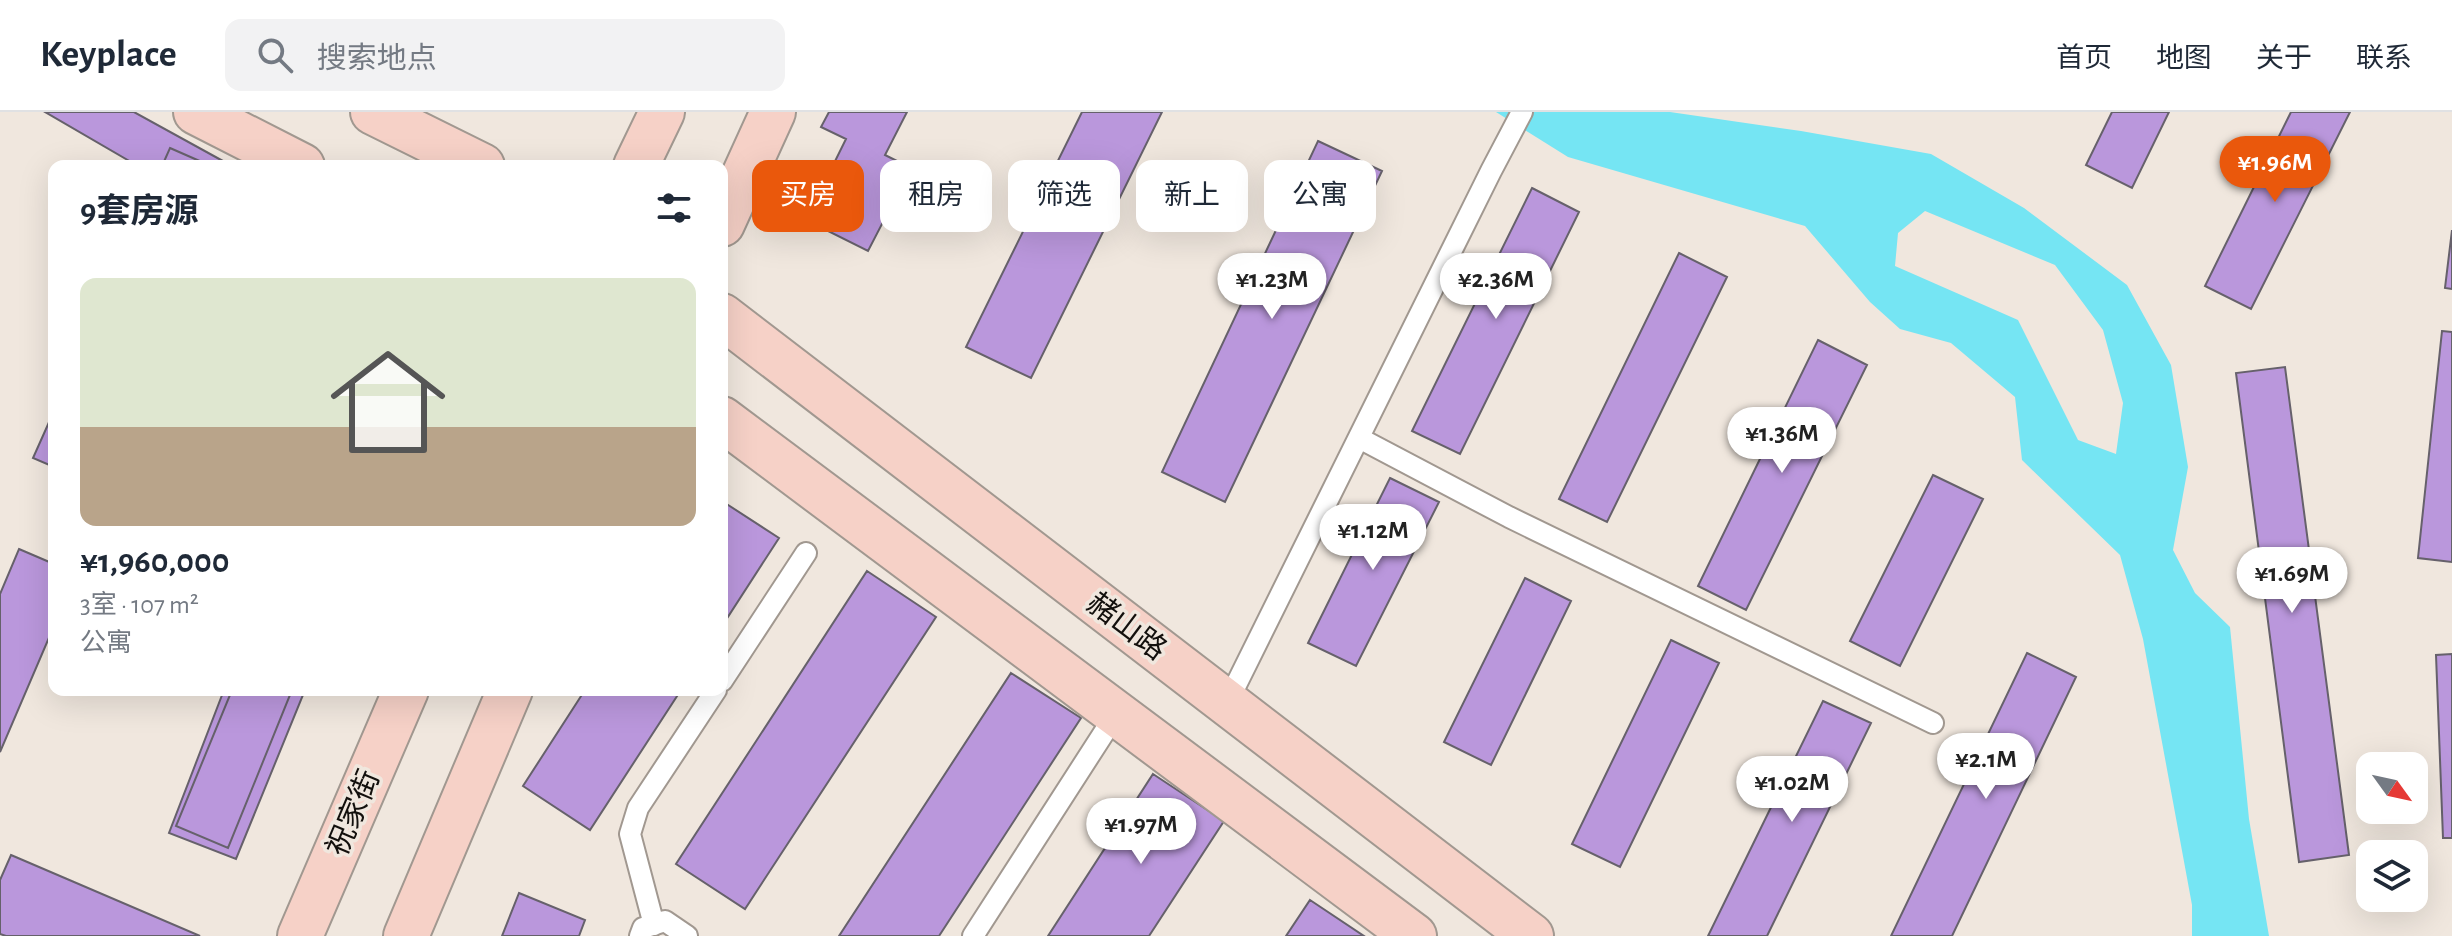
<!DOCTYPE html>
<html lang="zh">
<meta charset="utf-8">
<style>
:root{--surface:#fff;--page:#f2f2f3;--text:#1f2937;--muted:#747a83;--line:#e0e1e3;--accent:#ea580c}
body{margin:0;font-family:"Alegreya Sans","Noto Sans SC",sans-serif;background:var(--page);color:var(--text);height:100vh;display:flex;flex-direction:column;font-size:30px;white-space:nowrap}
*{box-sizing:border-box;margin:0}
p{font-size:26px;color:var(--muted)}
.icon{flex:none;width:44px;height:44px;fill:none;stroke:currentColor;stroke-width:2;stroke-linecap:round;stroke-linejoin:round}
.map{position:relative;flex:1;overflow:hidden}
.panel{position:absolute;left:48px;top:48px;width:680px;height:536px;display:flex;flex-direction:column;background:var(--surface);border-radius:16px;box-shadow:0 8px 32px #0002}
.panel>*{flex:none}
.hud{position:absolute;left:752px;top:48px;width:760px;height:72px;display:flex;gap:16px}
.needle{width:52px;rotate:123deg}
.fabs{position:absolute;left:2356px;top:640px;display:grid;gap:16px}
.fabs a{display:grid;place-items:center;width:72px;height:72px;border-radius:16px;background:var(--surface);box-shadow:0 8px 32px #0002;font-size:40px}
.price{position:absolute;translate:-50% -68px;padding:0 18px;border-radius:28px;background:#fff;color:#222;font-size:26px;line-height:52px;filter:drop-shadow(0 2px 4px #0008)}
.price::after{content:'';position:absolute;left:50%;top:48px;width:24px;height:18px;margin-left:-12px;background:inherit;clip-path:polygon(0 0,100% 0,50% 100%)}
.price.current{background:var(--accent);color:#fff}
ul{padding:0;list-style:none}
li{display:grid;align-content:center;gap:16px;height:424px;padding:0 32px}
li+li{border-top:2px solid var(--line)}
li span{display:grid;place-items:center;height:248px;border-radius:16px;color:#555}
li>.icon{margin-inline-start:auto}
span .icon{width:144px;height:144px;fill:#fffc;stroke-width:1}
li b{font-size:34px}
h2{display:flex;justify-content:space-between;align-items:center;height:96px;padding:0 32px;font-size:34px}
.chip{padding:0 28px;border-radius:16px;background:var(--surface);box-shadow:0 8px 32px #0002;font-size:28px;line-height:72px}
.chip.current{background:var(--accent);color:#fff}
header{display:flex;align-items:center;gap:48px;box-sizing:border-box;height:112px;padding:0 40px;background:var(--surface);border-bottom:2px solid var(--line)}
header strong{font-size:38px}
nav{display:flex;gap:44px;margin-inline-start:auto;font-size:28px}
.search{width:560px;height:72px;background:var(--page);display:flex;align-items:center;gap:20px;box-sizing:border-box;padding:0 28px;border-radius:16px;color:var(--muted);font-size:30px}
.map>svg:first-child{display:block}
.water{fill:#75e5f3;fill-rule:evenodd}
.building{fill:#ba97dc;stroke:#66616b;stroke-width:2}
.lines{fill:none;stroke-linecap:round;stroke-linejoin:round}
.lane-casing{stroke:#a19890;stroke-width:24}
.secondary-casing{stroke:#a19890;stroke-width:48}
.lane{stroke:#fff;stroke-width:20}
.secondary{stroke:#f6d1c7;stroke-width:44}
.labels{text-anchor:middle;stroke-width:7;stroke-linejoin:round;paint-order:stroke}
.street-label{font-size:30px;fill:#13100d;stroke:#f0e7de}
</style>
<header>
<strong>Keyplace</strong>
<div class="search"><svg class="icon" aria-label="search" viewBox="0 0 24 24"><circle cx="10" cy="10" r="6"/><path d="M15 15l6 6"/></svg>搜索地点</div>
<nav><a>首页</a><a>地图</a><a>关于</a><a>联系</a></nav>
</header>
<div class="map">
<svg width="2452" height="824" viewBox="0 0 2452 824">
<rect width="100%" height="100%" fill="#f0e7de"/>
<path class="water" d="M1496,0h174l131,19 130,23 93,54 103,77 44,80 17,102 -15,83 22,43 35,34 19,192 20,117h-77v-31l-49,-266 -23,-84 -98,-95 -7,-63 -64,-54 -51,-14 -30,-27 -65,-76 -237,-69zM1925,99l130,54 48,65 20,73 -7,51 -38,-14 -60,-120 -123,-54 3,-33z"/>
<path class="building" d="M45,0h89l98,54h-94z
M829,0h78l-22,43 26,13 -43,83 -62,-31 40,-81 -25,-12z
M1082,0h80l-131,266 -65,-31z
M2112,0h57l-37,76 -46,-23z
M2291,0h59l-99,197 -46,-23z
M1318,29l64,30 -157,331 -63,-30z
M170,36l41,18h-49z
M1532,76l47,24 -119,242 -48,-23z
M2452,118v59l-7,-1z
M1679,141l48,24 -120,245 -48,-23z
M2442,219l10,1v230l-34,-4z
M1818,228l49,25 -121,245 -48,-24z
M2285,255l64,488 -50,7 -63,-489z
M54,299v56l-21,-9z
M1933,363l50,24 -83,167 -50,-25z
M1390,366l49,24 -83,164 -48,-23z
M722,389l57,37 -57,88z
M19,437l35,15v62l-54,126v-158z
M867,459l69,46 -191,292 -69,-45z
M1525,466l46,23 -80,164 -47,-23z
M1671,528l48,23 -99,204 -48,-23z
M2027,541l49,24 -124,259h-61z
M2452,542v184h-9l-7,-183z
M1011,561l70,45 -142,218h-100z
M224,578h81l-69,169 -67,-26z
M232,578h60l-64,158 -52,-22z
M585,578h96l-91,140 -67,-44z
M1823,589l48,22 -104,213h-59z
M1153,662l71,47 -75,115h-101z
M11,743l189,81h-194l-6,-2v-54z
M519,781l66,27 -6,16h-77z
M1310,788l54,36h-78z"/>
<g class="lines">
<g class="lane-casing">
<path id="lane" d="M1359,326l150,79 424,206
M722,569l84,-128
M1227,591l264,-532 31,-59
M654,813l-24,-91 8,-26 78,-118
M640,824l3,-8 22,-7 22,15
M973,824l143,-222"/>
</g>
<g class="secondary-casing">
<path id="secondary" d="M196,0l106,54
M373,0l109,54
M636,54l26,-54
M722,112l51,-112
M722,204l809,620
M722,307l692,517
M300,824l106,-246
M406,824l104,-246"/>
</g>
<use href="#lane" class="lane"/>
<use href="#secondary" class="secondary"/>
</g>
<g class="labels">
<g class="street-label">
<text transform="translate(1127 514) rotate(37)" y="10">赭山路</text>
<text transform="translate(353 701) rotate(-67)" y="10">祝家街</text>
</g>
</g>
</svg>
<div class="fabs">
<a><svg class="needle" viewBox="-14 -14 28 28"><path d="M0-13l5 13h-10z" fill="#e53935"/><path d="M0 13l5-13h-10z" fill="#747a83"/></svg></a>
<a><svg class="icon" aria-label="layers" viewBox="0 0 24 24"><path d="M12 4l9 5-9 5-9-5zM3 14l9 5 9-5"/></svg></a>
</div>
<b class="price current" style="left:2275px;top:92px">¥1.96M</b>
<b class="price" style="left:1272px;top:209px">¥1.23M</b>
<b class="price" style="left:1496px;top:209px">¥2.36M</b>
<b class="price" style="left:1782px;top:363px">¥1.36M</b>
<b class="price" style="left:1373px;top:460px">¥1.12M</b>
<b class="price" style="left:2292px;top:503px">¥1.69M</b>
<b class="price" style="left:1986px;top:689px">¥2.1M</b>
<b class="price" style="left:1792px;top:712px">¥1.02M</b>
<b class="price" style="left:1141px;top:754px">¥1.97M</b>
<div class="hud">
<a class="chip current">买房</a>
<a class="chip">租房</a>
<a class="chip">筛选</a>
<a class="chip">新上</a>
<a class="chip">公寓</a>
</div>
<section class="panel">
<h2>9套房源<svg class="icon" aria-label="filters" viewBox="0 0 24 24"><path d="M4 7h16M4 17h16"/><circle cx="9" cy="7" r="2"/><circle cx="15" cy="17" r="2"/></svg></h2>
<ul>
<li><span style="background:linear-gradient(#dfe7d0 60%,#b9a48a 0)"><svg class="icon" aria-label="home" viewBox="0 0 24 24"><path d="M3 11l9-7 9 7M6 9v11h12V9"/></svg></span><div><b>¥1,960,000</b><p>3室 · 107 m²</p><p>公寓</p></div></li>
</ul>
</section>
</div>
